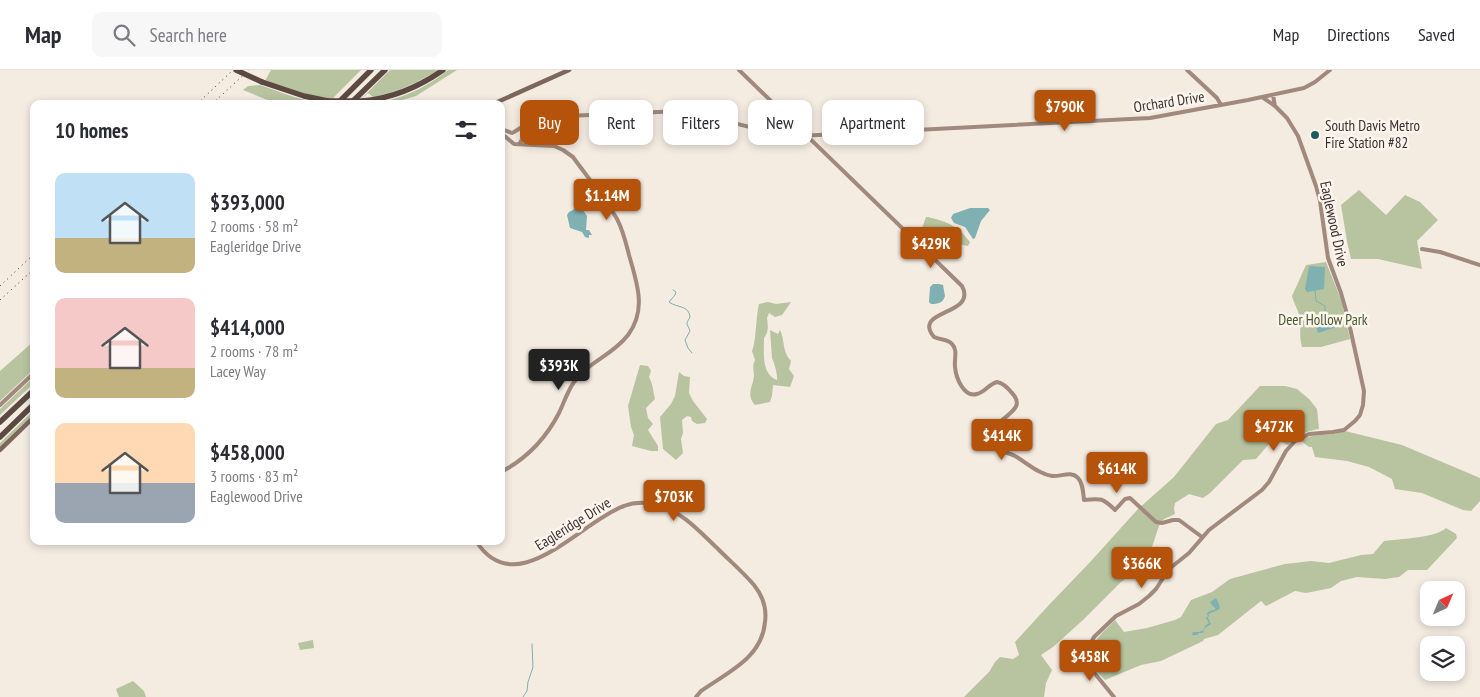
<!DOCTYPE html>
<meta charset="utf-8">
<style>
:root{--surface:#fff;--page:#f7f7f7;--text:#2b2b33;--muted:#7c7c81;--line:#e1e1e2;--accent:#b45309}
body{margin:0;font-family:"PT Sans Narrow",sans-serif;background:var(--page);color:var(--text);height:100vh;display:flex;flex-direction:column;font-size:19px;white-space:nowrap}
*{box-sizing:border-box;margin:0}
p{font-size:16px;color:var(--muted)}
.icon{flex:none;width:28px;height:28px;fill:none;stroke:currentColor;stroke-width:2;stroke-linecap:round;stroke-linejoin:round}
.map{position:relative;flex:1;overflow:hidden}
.drawer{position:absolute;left:30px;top:30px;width:475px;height:445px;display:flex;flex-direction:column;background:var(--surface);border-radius:10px;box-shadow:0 2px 8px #0003}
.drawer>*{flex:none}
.guide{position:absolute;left:520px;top:30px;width:475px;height:45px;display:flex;gap:10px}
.needle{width:32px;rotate:44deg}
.tools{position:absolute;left:1420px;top:511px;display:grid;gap:10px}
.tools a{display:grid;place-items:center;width:45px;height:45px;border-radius:10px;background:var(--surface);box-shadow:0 2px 8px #0003;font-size:25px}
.price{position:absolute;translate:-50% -42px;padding:0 11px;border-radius:5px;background:var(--accent);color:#fff;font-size:16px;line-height:32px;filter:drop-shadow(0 1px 2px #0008)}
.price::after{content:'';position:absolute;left:50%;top:30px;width:15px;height:11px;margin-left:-8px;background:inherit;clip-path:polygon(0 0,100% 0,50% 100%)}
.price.active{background:#222;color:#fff}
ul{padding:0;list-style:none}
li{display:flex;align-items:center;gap:15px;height:125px;padding:0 25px}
li span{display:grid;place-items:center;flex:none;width:140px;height:100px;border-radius:10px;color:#555}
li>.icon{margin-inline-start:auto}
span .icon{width:60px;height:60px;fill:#fffc;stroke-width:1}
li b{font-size:21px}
h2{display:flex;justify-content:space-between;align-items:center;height:60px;padding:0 25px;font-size:21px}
.tag{padding:0 18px;border-radius:10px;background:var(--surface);box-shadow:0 2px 8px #0003;font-size:18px;line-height:45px}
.tag.active{background:var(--accent);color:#fff}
header{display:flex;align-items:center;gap:30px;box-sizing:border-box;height:70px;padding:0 25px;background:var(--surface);border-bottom:1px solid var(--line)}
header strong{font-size:24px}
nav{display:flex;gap:28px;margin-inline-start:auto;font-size:18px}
.search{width:350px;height:45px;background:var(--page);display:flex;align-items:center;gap:12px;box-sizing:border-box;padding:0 18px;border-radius:10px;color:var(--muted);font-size:19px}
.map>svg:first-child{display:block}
.green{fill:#b8c4a0}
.water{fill:#7fb0b2}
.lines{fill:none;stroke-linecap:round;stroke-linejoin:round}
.stream{stroke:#7fb0b2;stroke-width:1}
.secondary{stroke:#a18a7d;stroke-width:4}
.primary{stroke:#7d675c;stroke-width:4.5}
.highway{stroke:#5c4a42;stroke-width:5.5}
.rail{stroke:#3b302b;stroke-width:1;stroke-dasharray:1 4;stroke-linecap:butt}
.highway-bridge{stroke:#5c4a42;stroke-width:5.5}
.poi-dot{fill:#1f5a5e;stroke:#fbf5ee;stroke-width:2}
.labels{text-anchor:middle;stroke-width:5;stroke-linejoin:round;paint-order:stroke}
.street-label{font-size:15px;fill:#3b302b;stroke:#fbf5ee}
.poi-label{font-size:15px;fill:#3b302b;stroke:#fbf5ee;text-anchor:start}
.park-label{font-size:15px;fill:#4a5a2e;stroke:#fbf5ee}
</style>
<header>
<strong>Map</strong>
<div class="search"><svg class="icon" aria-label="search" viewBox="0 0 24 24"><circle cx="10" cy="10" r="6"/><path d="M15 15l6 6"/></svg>Search here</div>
<nav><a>Map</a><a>Directions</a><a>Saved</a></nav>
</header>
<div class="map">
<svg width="1480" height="627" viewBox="0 0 1480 627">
<rect width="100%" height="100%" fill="#f4ebe1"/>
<path class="green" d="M271,0h90l-29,29 -26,-5 -41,-13z
M390,0h48c-20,13 -41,22 -65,27l-5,-4 -12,11z
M448,0h9l-41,26 -27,8h-21c28,-2 58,-16 80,-34z
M260,15l34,12 27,7h-44l-34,-14 5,-4z
M1359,120l27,25 19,-20 15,7 18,18 -21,21 5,28 -44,-10h-27l-4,-18 -6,-36z
M926,147h2c20,5 29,8 42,25l-2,4 -10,-2 -36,-16z
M1326,192l16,40 8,37 -29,8h-19c-3,-10 -1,-18 -2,-28 -1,-8 -6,-15 -8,-23l14,-31z
M768,232l8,2 15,-2 -9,13 -7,2 -6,-4 -2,5c1,7 2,14 -3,20 0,14 -3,36 13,42 1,-4 -3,-19 -5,-22l-2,-28 8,4 2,-4c5,10 2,22 11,31l-2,8 5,7 -4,11 -17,-2 -1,11 -2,6 -15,3c-9,-10 -3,-17 -1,-28 0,-6 -2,-11 1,-17l-3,-9c4,-8 4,-35 7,-47z
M34,271v28l-34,32v-30z
M640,295l8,1 3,5 -2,6c4,7 4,14 6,22l-9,9 2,10 5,6 -5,6 10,16v5h-7l-19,-5 2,-11 -3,-8 -3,-21z
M679,302l5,4 6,1 -1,16 4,8 14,18 -2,4 -8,1 -5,-3 -1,-4 -4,-1 -5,4 1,13 -2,6 2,14 -7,7 -13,-11 -3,-32 11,-13 4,-8z
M34,307v6l-34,32v-6z
M1260,316h25l12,3 12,10 8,10 2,20c-13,2 -22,6 -31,16l-14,-7 -18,21 -13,1 -33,33 -7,5 -14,-4 -14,9 -1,6 1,5c-3,2 -8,3 -12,6 -5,4 -8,20 -11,27l2,7 -7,8 -26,20 -38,38 -30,27 -12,8 11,15 -6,13 -2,14h-80l25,-25 6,-10 5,-5 13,2 6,-4 -4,-13 32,-35 45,-47 46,-51 36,-32 42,-53 12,-4z
M34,340v5l-34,33v-5z
M1345,361l57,14 78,33v23l-9,10 -8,-1 -41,-17 -27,-4 -3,-10 -23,-12 -22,-6 -32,-4 -3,-10h-3l-9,-7c17,-8 29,-3 45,-9z
M1446,458l10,6 1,4 -30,32h-19l-9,7 -14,2 -28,-2 -16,4 -10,7 -25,5 -11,-2 -29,15 -5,-5 -43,34 -14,4 -1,2 -42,20 -20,4 -36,15c-4,-4 -8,-8 -11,-12 -13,-19 9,-35 21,-48l9,12 23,-4 28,-8 6,-3 10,-17 21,-8 18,-13 55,-15 26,-3 18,2 32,-8 12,-1 11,-13c15,-2 52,-3 62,-13z
M313,570l1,8 -14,2 -2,-7z
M133,611l11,10 2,6h-27l-3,-8z"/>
<path class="water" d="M577,136h3l7,10 -1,14h3l3,5h-3v3l-4,-1 -3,-5 -12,-4 -3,-13 2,-3 4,-2z
M970,138h18l2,2 -9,11 -6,17 -2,1 -8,-12 -11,-4 -3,-5 2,-4z
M1309,196l16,1 -1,22 -17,3 -2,-3z
M933,214h6l4,1 2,11c-2,7 -7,8 -14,8l-2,-2 1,-15z
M1334,247l3,10 -19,6 -3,-10z
M1216,528c8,15 2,10 -7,16l-1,4 3,6 -6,4 -2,5h-4l-2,2h-5l1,-3h6l5,-2 1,-4 4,-3 -3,-5 2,-2 -1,-2 1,-2 8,-3 -5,-5 -1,-2z"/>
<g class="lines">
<path class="stream" d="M673,220l3,2 -1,3 -6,7c8,6 20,3 21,15 -5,9 -3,5 0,14l-5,9 3,8 4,5
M1315,220l1,11 9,5v4l4,9
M523,627l4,-6 1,-9 5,-15 -1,-23"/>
<path class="secondary" d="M739,0l223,216c16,30 -51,23 -28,51 6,3 14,2 18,7 6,6 2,15 3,23 1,11 9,31 22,27 8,-2 12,-10 20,-12 6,1 11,6 15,11 18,19 -20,24 -19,43 1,6 3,10 7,14 5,3 10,3 15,6 11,6 23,18 37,20 9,1 19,-6 26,2 5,5 5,14 6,22 17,-2 19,-2 31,10l10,-11 5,-1 26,24 6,1 11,-3h6l23,17
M1187,0l30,28 4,7
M1262,27l13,9
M501,61l3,-1 8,3
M514,62l19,-12 11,-3 137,-6 12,2 85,21 21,2 351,-18 98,-18 56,-12 11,-6 15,-12
M501,63l13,11 40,2 9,4 10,7c15,21 32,41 44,62 6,11 9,24 12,36 8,28 18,55 -1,80 -15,20 -40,27 -54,47 -7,10 -10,21 -15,31 -13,25 -33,46 -58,59
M522,67l12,7
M519,74c5,-5 4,-13 10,-20
M1422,179l18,3 40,13
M0,335l34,-32
M476,471c40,63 105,-20 148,-35 10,-4 23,-4 34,-1 25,7 42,27 61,45 11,11 24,22 35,35 8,10 13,23 11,37 -3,36 -37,50 -64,69l-5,6
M1114,627l-22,-27 -3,-7 -1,-14 6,-12 22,-21 23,-12 10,-8 7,-7 13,-20 20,-16 20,-23 53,-40 7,-8 17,-31 9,-10 14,-7 24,-2 11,-2 11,-9 5,-6 3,-10 1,-14 -17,-77 -6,-21 -13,-35 -8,-57 -4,-15 -18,-50 -11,-18 -12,-12 -2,-11"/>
<path class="primary" d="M493,34l76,-34
M0,380l34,-33"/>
<path class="highway" d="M262,12l42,14 24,5
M363,31c29,-3 56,-14 80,-31
M339,32l32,-32
M352,32l33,-32
M0,352l34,-32
M0,367l34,-33"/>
<path class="rail" d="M197,34l36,-34
M212,34l37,-34
M0,216l34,-32
M0,230l34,-31"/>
<path class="highway-bridge" d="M236,0l26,12
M328,31h35"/>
</g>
<circle class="poi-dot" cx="1315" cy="65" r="5"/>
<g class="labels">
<g class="street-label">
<text transform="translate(1169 32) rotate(-9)" y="5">Orchard Drive</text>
<text transform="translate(1334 154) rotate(78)" y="5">Eaglewood Drive</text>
<text transform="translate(573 454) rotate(-32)" y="5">Eagleridge Drive</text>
</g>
<g class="poi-label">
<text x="1325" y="61">South Davis Metro<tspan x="1325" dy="17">Fire Station #82</tspan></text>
</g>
<g class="park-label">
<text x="1323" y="255">Deer Hollow Park</text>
</g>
</g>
</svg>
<div class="tools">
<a><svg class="needle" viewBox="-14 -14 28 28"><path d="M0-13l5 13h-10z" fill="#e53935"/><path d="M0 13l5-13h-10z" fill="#7c7c81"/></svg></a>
<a><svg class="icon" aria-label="layers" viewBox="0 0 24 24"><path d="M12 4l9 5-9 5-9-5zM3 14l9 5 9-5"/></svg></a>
</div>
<b class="price" style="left:1065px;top:62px">$790K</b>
<b class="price" style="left:607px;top:151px">$1.14M</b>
<b class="price" style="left:931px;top:199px">$429K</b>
<b class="price active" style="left:559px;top:321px">$393K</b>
<b class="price" style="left:1274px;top:382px">$472K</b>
<b class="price" style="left:1002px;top:391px">$414K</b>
<b class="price" style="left:1117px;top:424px">$614K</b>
<b class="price" style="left:674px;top:452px">$703K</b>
<b class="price" style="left:1142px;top:519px">$366K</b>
<b class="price" style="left:1090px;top:612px">$458K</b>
<div class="guide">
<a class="tag active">Buy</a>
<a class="tag">Rent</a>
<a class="tag">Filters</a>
<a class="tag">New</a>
<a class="tag">Apartment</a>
</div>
<section class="drawer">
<h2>10 homes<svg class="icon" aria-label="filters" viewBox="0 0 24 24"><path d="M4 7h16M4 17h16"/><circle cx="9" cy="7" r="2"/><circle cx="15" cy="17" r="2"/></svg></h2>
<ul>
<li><span style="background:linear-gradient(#bfe0f5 65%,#c2b280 0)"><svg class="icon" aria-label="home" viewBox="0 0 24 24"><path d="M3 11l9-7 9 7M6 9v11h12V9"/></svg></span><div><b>$393,000</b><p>2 rooms · 58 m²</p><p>Eagleridge Drive</p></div></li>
<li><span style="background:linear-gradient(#f6c9c9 70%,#c2b280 0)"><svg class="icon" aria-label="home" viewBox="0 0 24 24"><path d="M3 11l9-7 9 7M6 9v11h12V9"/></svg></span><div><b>$414,000</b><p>2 rooms · 78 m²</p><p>Lacey Way</p></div></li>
<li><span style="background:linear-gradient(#ffd9b3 60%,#9aa5b1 0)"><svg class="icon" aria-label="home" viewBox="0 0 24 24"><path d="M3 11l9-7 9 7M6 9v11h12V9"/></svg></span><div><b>$458,000</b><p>3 rooms · 83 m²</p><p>Eaglewood Drive</p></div></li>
</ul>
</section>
</div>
